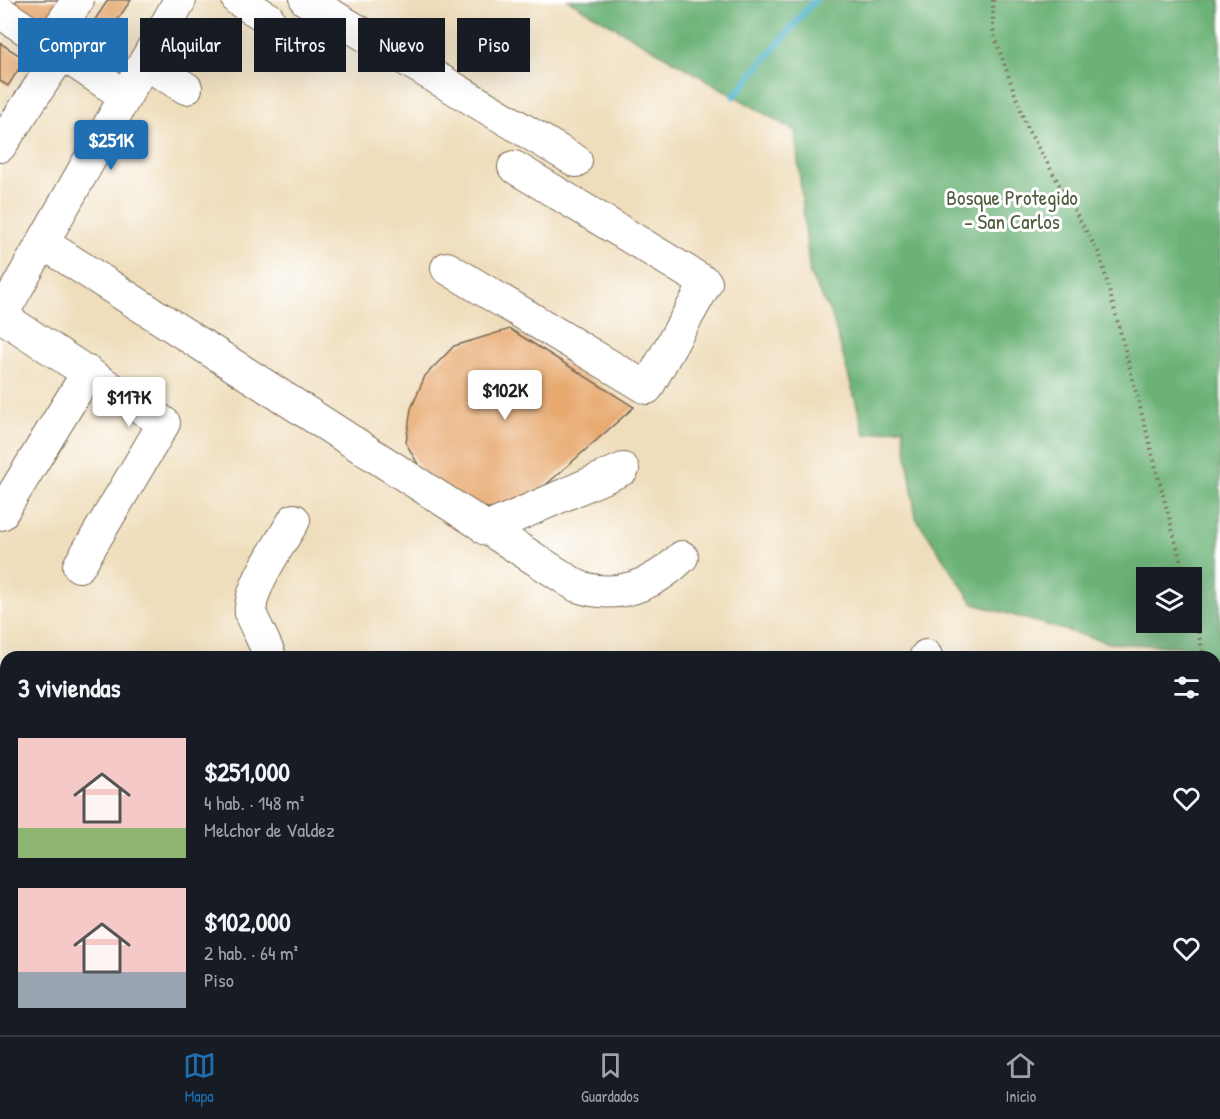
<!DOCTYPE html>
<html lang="es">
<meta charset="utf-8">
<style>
:root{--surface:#171b24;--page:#242831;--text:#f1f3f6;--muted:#9ea1a6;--line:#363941;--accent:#1f6fb2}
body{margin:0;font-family:"Patrick Hand",sans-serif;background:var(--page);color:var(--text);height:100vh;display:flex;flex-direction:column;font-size:22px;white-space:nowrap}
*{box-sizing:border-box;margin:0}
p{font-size:20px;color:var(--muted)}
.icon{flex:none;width:33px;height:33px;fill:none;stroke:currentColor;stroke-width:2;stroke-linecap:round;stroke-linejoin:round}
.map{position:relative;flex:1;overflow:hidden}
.drawer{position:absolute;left:0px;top:651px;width:1221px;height:384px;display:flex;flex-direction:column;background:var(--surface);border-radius:18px 18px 0 0;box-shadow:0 6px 24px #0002}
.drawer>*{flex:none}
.hud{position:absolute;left:18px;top:18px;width:600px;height:54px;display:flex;gap:12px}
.controls{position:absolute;left:1136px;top:567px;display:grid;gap:12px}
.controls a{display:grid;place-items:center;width:66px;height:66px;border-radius:0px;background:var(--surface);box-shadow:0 6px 24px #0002;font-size:30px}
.price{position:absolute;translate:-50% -51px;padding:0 14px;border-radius:6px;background:#fff;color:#222;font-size:20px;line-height:39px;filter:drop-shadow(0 2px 3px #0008)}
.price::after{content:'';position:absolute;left:50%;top:36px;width:18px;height:14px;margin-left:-9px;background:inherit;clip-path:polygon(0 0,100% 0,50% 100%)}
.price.selected{background:var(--accent);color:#fff}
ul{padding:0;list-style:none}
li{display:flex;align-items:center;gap:18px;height:150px;padding:0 18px}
li span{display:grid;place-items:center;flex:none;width:168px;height:120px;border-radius:0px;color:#555}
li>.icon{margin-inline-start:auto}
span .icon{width:72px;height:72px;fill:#fffc;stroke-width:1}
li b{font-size:26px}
h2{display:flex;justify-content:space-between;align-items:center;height:72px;padding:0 18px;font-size:26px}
.pill{padding:0 21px;border-radius:0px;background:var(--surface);box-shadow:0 6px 24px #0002;font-size:21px;line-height:54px}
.pill.selected{background:var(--accent);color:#fff}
.dock{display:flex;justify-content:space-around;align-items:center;height:84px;border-top:2px solid var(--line);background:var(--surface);font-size:16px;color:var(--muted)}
.dock a{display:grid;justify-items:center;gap:3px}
.dock .selected{color:var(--accent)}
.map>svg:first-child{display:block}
.green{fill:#85cf8b;stroke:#607c54;stroke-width:1.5}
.forest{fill:#6cb277;stroke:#546e4a;stroke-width:1.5;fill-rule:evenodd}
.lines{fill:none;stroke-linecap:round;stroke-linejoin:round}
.stream{stroke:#47afc6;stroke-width:7}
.building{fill:#e7a96e}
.minor-casing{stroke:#7a6955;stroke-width:34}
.path{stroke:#7a6955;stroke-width:4;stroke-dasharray:1.5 4.5;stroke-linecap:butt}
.minor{stroke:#fff;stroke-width:32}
.labels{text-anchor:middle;stroke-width:6;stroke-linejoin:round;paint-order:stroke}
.park-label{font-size:21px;fill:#515c3f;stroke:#fff}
</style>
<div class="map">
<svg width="1220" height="1035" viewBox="0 0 1220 1035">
<rect width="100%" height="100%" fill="#fff"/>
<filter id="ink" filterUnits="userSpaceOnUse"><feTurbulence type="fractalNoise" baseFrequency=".0167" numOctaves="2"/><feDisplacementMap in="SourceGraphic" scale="12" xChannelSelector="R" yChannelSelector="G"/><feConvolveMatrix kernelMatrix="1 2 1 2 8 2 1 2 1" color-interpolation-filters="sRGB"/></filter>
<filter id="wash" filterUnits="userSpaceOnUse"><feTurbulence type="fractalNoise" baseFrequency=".008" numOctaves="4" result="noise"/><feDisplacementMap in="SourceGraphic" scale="24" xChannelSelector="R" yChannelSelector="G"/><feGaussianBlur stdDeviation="1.35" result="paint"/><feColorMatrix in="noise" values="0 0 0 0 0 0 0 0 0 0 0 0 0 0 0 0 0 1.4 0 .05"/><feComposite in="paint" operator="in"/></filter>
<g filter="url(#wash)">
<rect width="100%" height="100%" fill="#efdebc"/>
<path class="green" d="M770,1029h84l-4,6h-69z"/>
<path class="forest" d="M568,0h652v735l-5,-14v-64h-22l-3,-10 -80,-4 -136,-39 -58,-86 -13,-91 -38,8 -33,-119 -22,-41 -15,-144zM1146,578h45v44h-45z"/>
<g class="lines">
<path class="stream" d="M734,96l81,-96"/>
</g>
<g id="blocks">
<path class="building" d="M17,0h41l4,2 -18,27 -33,-20z
M108,0h23l-24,35 -15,-11z
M0,43l25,16 -17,27 -8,-5z
M510,329l124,78 -120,106 -61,-12 -29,-26 -18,-32 5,-34 14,-33 29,-30z
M0,667l6,4v24l-6,9z
M1215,939l5,8v28l-5,4v-10l5,-3 -5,-7z
M1220,984v31l-5,3v-31z"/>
</g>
</g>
<g filter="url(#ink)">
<use href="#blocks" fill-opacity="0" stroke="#7a6955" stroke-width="1.5"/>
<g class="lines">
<g class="minor-casing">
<path id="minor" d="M238,0l30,18
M306,0l270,161
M0,12l125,84
M48,44l30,-44
M144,63l42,25
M0,146l62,-93
M43,243l534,343c39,14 76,0 105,-29
M447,268l200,120 59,-105 -192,-116
M1,316l163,107 -85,143
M0,318l180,-318
M1,514l87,-142
M486,529l137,-60
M926,656v1
M270,657c-3,-11 -18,-37 -19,-43 -4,-25 31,-72 43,-94
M0,897l6,3
M206,1029l9,6
M506,1029l1,6
M530,1029l1,6
M1017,1029l3,6
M1176,1029l1,6
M0,1032l5,3"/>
</g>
<path class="path" d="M993,0v32l34,96 73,127 85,323
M1191,603l13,54
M1215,705l5,22"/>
<use href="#minor" class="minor"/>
</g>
</g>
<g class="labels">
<g class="park-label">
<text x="1012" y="205">Bosque Protegido<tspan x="1012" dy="24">- San Carlos</tspan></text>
</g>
</g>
</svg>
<div class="controls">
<a><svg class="icon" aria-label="layers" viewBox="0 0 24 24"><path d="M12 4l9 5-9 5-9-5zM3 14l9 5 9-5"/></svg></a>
</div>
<b class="price selected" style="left:111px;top:171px">$251K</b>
<b class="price" style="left:505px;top:421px">$102K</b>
<b class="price" style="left:129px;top:428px">$117K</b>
<div class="hud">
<a class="pill selected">Comprar</a>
<a class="pill">Alquilar</a>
<a class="pill">Filtros</a>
<a class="pill">Nuevo</a>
<a class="pill">Piso</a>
</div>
<section class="drawer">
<h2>3 viviendas<svg class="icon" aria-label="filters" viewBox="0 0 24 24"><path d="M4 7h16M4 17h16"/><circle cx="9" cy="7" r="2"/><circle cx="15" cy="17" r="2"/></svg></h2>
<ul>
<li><span style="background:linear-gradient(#f6c9c9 75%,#8fb573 0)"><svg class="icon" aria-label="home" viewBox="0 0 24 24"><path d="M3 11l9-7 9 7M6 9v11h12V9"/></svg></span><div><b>$251,000</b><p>4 hab. · 148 m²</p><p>Melchor de Valdez</p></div><svg class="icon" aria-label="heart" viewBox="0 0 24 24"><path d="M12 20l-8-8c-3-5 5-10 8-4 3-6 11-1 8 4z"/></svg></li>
<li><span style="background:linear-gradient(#f6c9c9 70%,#9aa5b1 0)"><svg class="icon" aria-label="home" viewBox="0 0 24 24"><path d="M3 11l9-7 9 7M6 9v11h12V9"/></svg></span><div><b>$102,000</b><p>2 hab. · 64 m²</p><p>Piso</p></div><svg class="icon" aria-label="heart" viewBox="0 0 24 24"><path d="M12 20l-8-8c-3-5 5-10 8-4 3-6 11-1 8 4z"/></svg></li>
</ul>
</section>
</div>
<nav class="dock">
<a class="selected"><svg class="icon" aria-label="map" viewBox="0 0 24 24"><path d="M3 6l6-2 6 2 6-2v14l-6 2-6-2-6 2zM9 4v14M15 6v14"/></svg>Mapa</a>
<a><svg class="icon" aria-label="saved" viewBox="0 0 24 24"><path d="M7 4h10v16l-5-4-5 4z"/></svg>Guardados</a>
<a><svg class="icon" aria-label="home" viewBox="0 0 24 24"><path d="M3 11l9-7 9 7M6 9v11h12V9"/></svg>Inicio</a>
</nav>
